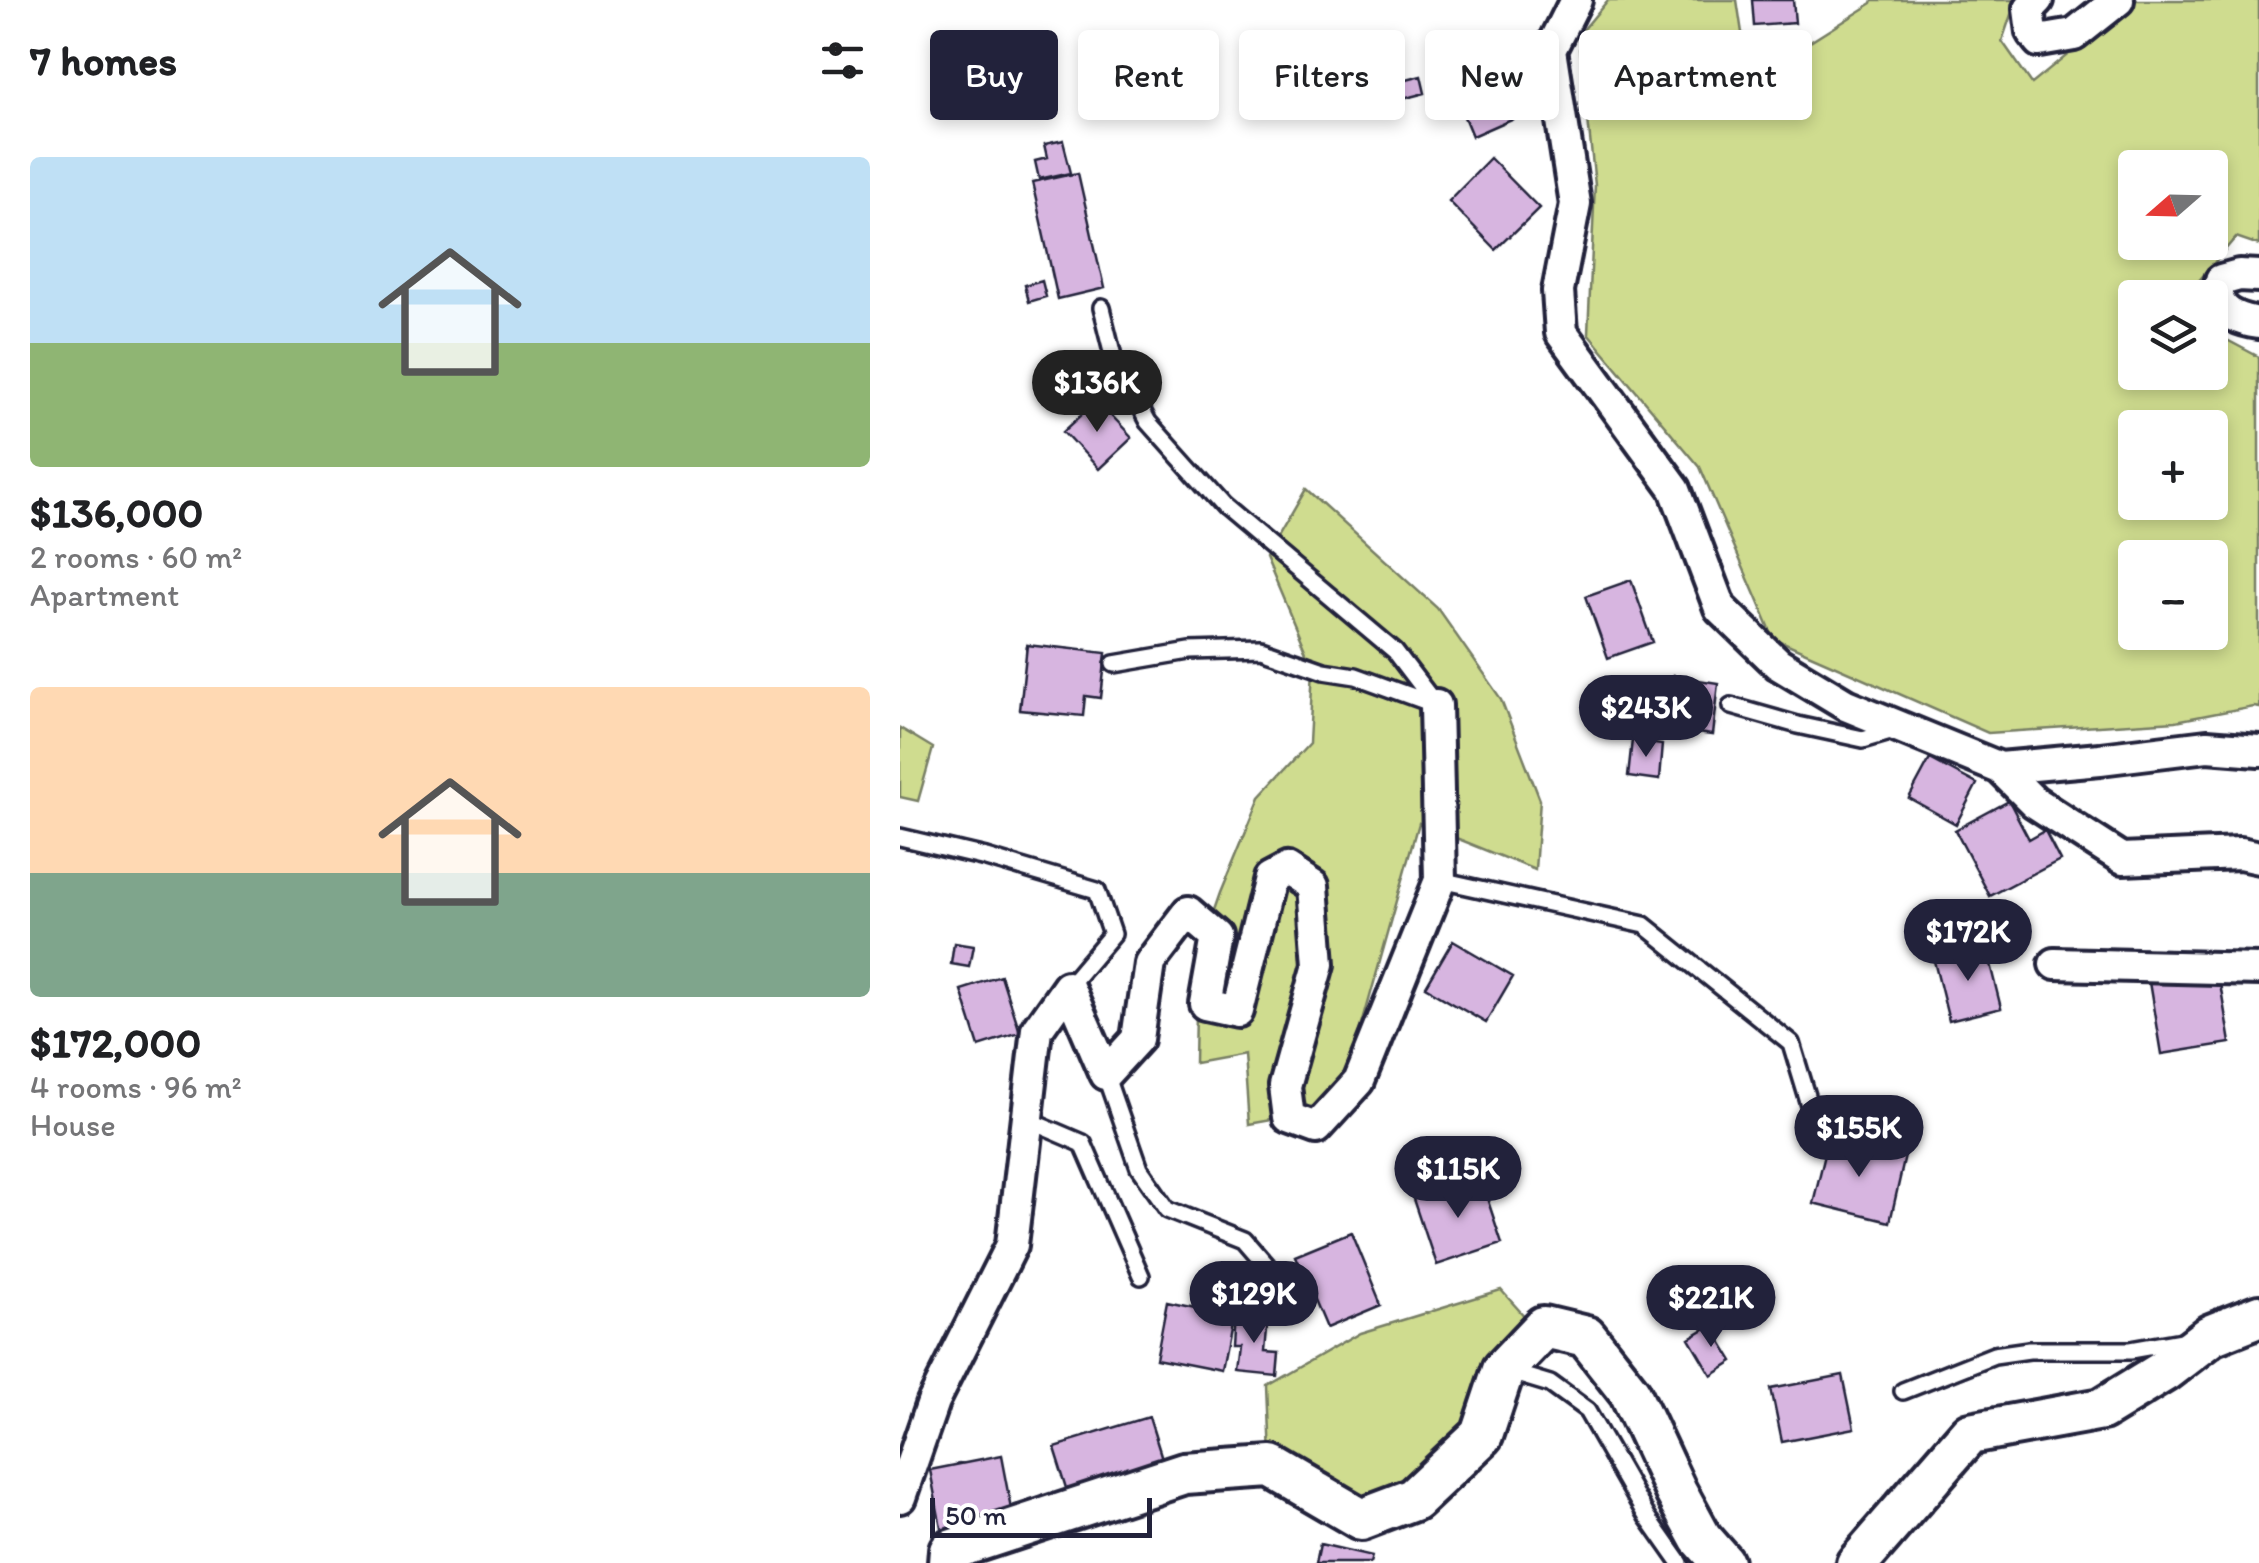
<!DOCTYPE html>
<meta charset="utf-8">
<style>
:root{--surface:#fff;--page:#f2f2f2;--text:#202124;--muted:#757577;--accent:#22223b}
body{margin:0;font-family:Itim,sans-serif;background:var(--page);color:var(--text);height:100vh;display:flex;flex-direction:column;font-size:38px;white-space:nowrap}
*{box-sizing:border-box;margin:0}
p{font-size:32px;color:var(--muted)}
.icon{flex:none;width:55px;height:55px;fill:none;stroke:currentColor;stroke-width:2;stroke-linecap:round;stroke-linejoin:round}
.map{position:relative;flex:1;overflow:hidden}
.details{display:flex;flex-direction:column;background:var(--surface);width:900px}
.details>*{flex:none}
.guide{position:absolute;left:30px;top:30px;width:950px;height:90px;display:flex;gap:20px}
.needle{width:65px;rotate:250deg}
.controls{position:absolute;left:1218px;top:150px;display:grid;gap:20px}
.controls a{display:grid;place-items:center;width:110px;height:110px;border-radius:10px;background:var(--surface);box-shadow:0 5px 15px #0003;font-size:50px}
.scale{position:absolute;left:30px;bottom:25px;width:222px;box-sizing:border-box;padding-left:10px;border:5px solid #22223b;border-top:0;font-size:28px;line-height:35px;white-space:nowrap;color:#22223b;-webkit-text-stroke:8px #fff;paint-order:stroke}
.price{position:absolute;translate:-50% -85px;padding:0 22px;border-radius:35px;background:var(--accent);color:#fff;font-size:32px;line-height:65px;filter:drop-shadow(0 2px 5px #0008)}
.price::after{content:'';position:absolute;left:50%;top:60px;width:30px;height:22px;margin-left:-15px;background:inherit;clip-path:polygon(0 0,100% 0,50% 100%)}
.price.active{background:#222;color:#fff}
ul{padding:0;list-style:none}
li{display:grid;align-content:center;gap:20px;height:530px;padding:0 30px}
li span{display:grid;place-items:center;height:310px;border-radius:10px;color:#555}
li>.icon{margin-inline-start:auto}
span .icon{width:180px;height:180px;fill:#fffc;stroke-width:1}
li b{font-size:42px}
h2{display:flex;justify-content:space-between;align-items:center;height:120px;padding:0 30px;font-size:42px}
.chip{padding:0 35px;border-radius:10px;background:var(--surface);box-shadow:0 5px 15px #0003;font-size:35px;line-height:90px}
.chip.active{background:var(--accent);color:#fff}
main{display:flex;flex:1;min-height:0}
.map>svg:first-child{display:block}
.green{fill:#cfdc8f;stroke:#787f65;stroke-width:2.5;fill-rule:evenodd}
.building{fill:#d7b5e0;stroke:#22223b;stroke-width:2.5}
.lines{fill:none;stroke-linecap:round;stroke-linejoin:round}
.service-casing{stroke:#22223b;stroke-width:22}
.minor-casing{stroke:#22223b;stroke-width:38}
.tertiary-casing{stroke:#22223b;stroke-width:48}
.service{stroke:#fff;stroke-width:15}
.minor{stroke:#fff;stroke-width:30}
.tertiary{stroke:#fff;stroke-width:40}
</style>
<main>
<section class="details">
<h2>7 homes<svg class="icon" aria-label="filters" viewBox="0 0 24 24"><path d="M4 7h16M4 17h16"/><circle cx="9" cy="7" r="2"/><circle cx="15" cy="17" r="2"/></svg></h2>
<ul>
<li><span style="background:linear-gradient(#bfe0f5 60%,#8fb573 0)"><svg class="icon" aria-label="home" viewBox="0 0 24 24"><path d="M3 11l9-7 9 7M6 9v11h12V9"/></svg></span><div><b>$136,000</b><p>2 rooms · 60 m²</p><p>Apartment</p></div></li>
<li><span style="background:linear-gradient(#ffd9b3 60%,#7fa58c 0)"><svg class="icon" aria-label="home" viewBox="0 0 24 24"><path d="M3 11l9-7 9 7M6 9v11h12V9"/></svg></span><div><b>$172,000</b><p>4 rooms · 96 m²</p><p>House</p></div></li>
</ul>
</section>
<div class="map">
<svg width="1359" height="1563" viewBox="0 0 1359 1563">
<rect width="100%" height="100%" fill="#fff"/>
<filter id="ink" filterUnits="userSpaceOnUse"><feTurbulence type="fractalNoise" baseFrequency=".01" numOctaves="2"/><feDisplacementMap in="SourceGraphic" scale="20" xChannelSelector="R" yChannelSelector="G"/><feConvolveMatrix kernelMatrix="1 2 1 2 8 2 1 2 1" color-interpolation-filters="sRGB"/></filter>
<g filter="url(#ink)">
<path class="green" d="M708,0h129l5,33 49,21 81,-51 1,-3h143l-14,41 30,43 93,-76 6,-8h128v245l-23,-8 -51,60 -50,1v74h75v-41l49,26v350l-6,-1 -77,15 -188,12 -214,-94 -74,-172 -112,-133 7,-149 -16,-150zM1235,168h75v74h-75zM1235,428h75v74h-75zM1235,558h75v74h-75z
M406,489l132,120 63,90 39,101 -5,70 -116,-47 -70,248 -37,42 -63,11 -5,-70 -49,9 2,-104 23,-66 40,-97 49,-53 4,-74 -47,-111z
M0,728l33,20 -15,53 -18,-4z
M601,1290l26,29 -60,113 -53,51 -58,23 -85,-48 -3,-72 92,-53z"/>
<path class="building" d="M853,0h40l2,23 -40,3z
M593,43l29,71 -50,22 -30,-72z
M521,76l4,17 -23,6 -4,-17z
M163,142l8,31 -32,7 -4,-18 12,-3 -3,-13z
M590,158l49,50 -43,42 -48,-49z
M178,173l26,115 -46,11 -26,-116z
M142,280l4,16 -17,5 -4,-16z
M196,401l35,37 -33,31 -35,-38z
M731,580l22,62 -45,16 -22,-62z
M127,644l79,9 -5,45 -15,-2 -2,20 -64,-6z
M773,676l45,7 -6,52 -46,-6z
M733,740l29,4 -3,36 -30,-4z
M1030,759l47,25 -21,40 -47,-26z
M1109,801l20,38 16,-9 15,29 -70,37 -35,-66z
M553,941l60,35 -27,46 -60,-35z
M54,943l19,3 -4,21 -18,-3z
M1086,948l15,60 -52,13 -15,-60z
M1318,971l12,72 -69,11 -12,-72z
M102,977l18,57 -41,13 -18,-57z
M929,1137l76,19 -15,66 -77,-19z
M580,1177l22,66 -66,22 -22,-66z
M451,1232l30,73 -55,23 -31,-73z
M267,1301l66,14 -11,56 -66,-13z
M334,1315l34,3 -3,34 14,1 -2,23 -40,-4 3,-25h-8z
M811,1325l22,36 -22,14 -22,-37z
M943,1375l11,53 -72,14 -11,-53z
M249,1417l17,54 -95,29 -17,-54z
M101,1456l13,68 -71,14 -13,-68z
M420,1544l52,12 -2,7h-54z"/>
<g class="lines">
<g class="service-casing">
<path id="service" d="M201,308l12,48 35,66 75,84 172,145 41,54
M214,664l76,-13 71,-2 63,22 32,5 80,29
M831,706l67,19 65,14 34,-10
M0,837l85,20 112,33 15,44 -44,52
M540,880l204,45 147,118 24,79
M206,1074l33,95 28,40 78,31 43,50
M127,1119l56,24 58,133
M607,1371l43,13 37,27 60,105 33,47
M1003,1391l91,-36 35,-5h102l57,-10"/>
</g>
<g class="minor-casing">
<path id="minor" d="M676,0l-25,50 24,154 -17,87 3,42 114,156 45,119 58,56 68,41 154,63 34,34 88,57 118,-5 19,4
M1138,0l-9,9 3,23 7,9 35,-6 44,-35
M1359,276l-20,-1 -18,5c-1,6 -4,11 -3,17 3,18 27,24 41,26
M1100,768l100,-9 107,-13 52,4
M1155,964l204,5
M0,1497l33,-95 79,-157 25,-215 31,-44 38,88 32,-35 11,-76 39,-51 29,25 -12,67 32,7 33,-133 17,-9 26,17 6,78 -34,122 4,32 27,10 43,-47 81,-201 -4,-175"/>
</g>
<g class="tertiary-casing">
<path id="tertiary" d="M49,1563l1,-13 234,-77 88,-6 89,52 53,-20 68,-64 22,-66 40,-42 42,10 44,56 46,99 25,46 22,25
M957,1563l113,-130 132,-24 62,-38 47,-36 48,-19"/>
</g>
<use href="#service" class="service"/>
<use href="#minor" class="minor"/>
<use href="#tertiary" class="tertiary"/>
</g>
</g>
</svg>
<div class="controls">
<a><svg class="needle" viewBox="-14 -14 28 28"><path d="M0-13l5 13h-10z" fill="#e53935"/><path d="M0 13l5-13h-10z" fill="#757577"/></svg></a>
<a><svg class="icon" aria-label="layers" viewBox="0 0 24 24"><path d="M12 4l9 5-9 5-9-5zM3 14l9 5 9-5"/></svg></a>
<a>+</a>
<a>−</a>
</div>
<div class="scale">50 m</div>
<b class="price active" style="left:197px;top:435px">$136K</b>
<b class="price" style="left:746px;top:760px">$243K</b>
<b class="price" style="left:1068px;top:984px">$172K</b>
<b class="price" style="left:959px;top:1180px">$155K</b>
<b class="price" style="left:558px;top:1221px">$115K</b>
<b class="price" style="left:354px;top:1346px">$129K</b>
<b class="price" style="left:811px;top:1350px">$221K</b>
<div class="guide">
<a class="chip active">Buy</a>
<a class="chip">Rent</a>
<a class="chip">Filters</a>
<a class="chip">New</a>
<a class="chip">Apartment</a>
</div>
</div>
</main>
